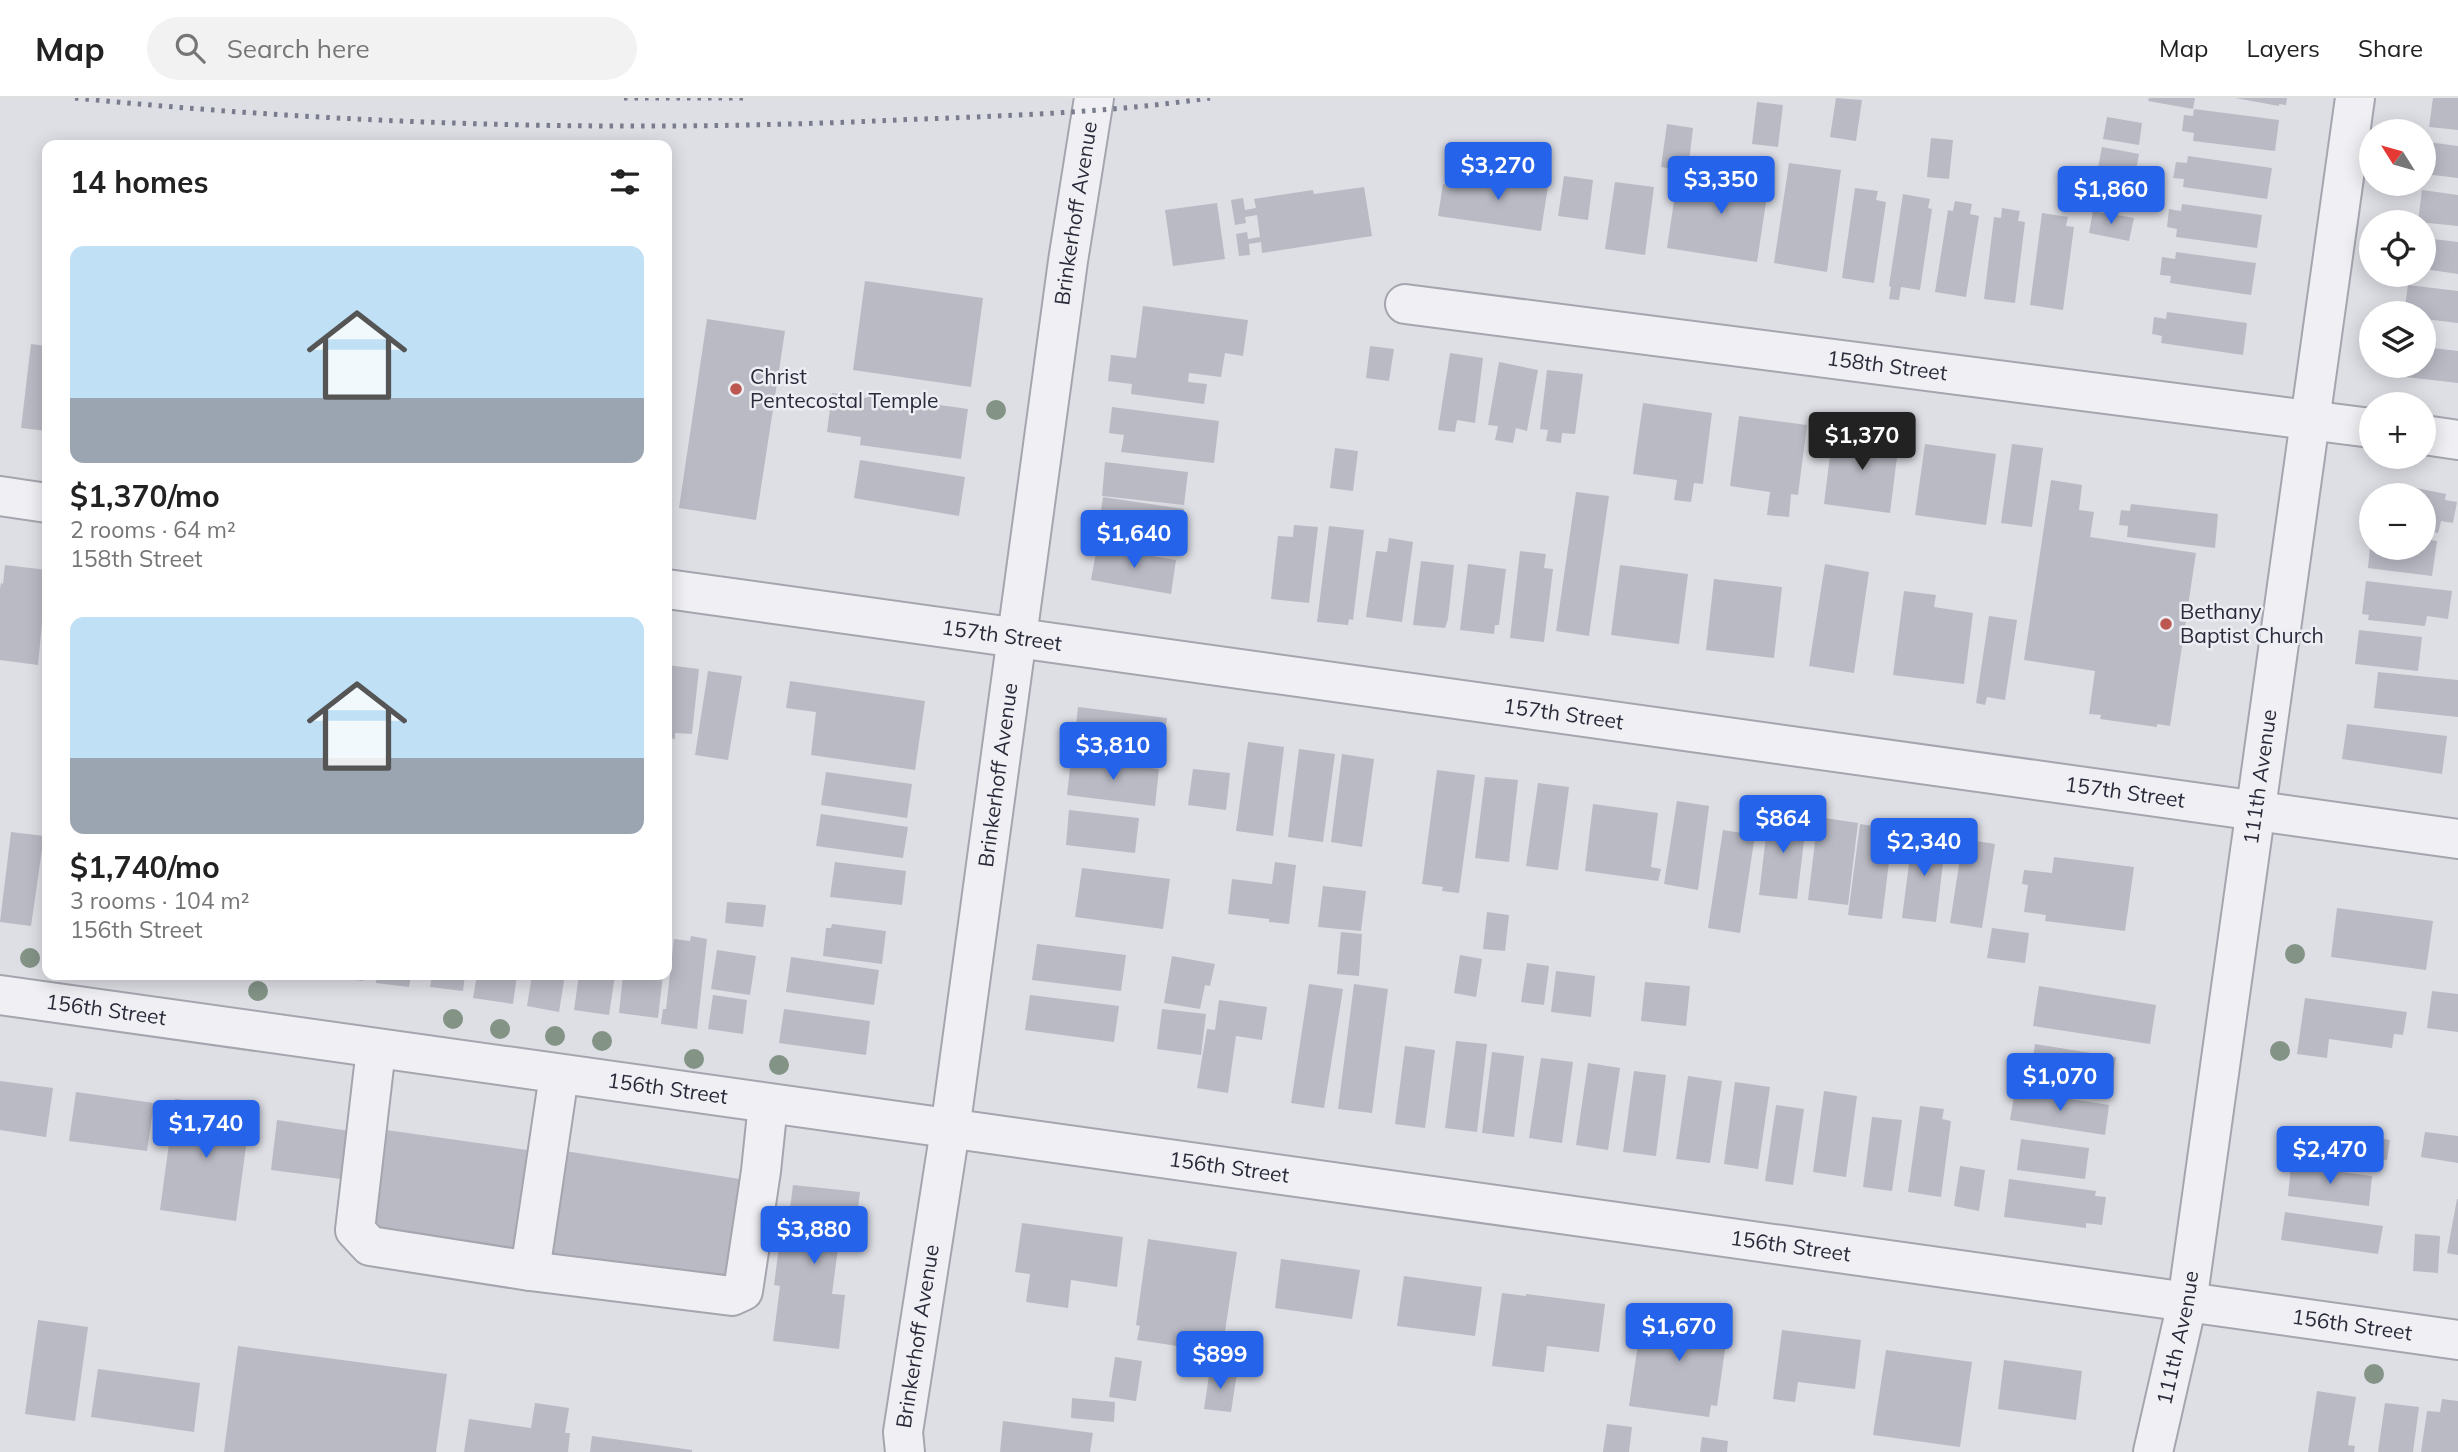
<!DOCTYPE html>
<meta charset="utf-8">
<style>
:root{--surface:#fff;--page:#f2f2f2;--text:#222;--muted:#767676;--line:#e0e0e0;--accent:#2563eb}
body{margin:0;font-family:Mulish,sans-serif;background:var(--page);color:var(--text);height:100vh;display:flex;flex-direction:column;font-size:26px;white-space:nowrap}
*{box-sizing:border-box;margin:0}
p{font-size:23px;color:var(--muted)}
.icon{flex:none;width:38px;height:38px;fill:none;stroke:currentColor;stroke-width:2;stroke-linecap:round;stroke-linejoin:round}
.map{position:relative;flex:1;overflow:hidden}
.drawer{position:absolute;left:42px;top:42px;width:630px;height:840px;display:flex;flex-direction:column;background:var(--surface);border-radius:14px;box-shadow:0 4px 18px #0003}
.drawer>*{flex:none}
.needle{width:46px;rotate:307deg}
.tools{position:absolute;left:2359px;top:21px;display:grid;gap:14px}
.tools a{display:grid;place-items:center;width:77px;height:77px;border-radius:50%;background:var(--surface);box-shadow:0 4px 18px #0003;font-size:35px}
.price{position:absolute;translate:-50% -60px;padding:0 16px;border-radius:7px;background:var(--accent);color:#fff;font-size:23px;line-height:46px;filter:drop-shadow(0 2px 4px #0008)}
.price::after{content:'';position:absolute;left:50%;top:42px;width:21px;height:16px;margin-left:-10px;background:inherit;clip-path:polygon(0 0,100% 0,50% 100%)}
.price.on{background:#222;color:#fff}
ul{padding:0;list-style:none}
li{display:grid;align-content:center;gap:14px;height:371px;padding:0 28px}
li span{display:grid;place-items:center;height:217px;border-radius:14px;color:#555}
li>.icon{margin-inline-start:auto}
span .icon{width:126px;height:126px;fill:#fffc;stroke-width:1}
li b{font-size:30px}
h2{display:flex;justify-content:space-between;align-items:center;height:84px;padding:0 28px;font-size:30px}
header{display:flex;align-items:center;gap:42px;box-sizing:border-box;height:98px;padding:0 35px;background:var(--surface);border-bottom:2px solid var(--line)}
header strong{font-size:33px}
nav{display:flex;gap:38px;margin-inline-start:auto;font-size:24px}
.search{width:490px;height:63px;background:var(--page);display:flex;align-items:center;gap:18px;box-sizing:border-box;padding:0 24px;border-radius:38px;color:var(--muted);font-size:26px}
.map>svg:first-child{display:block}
.building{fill:#b9bac4}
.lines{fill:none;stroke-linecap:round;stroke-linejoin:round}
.minor-casing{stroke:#a4a5ae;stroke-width:42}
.minor{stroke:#f0f0f4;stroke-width:38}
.rail{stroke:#797c8d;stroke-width:5;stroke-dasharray:3.5 7;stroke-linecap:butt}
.tree{fill:#839386}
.poi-dot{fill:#bc5850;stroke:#edeef3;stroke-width:2.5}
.labels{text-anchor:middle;stroke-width:5;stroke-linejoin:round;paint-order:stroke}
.street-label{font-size:21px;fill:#292b3a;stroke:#edeef3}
.poi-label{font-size:21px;fill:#292b3a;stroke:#edeef3;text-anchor:start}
</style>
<header>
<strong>Map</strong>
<div class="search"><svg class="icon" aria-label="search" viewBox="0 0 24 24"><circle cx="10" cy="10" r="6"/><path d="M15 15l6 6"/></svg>Search here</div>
<nav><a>Map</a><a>Layers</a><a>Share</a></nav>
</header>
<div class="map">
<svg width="2458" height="1354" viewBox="0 0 2458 1354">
<rect width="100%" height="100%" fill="#dedfe5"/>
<path class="building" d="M1836,0l26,2 -6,41 -26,-4z
M2149,0h46l-2,11 -45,-8z
M2235,0h52l-1,7 -7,-1v2z
M2433,0h25v32l-29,-3z
M1757,4l26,3 -5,42 -26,-3z
M2194,11l85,11 -4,31 -82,-10 1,-8 -12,-2 2,-16 9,1z
M2107,19l35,6 -3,22 -36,-6z
M1667,26l26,4 -5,43 -27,-4z
M1931,40l22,2 -4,39 -22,-2z
M2428,44l30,4v32l-34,-4z
M2102,49l37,7 -7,36 -37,-7z
M2188,58l84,12 -5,31 -84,-12 1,-8 -11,-1 3,-16 11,1z
M1789,65l52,7 -14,102 -53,-9z
M1725,71l45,7 -13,86 -90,-14 10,-67 45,6z
M1514,77l35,5 -8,51 -103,-15 5,-32 20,3 1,-4 20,3 1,-8 28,4z
M1564,78l29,4 -5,40 -30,-4z
M1615,84l39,5 -9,68 -40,-6z
M1364,89l8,49 -110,17 -1,-11 -12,2 1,11 -11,1 -3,-22 11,-2 1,7 12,-2 -3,-22 -12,2 1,6 -11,2 -4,-25 12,-2 2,12 11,-2 -2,-9 59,-9 1,4z
M1855,90l23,3 -2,9 10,2 -12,81 -32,-5z
M2422,92l36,5v31l-40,-4z
M1903,96l27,5 -2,9 4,1 -12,81 -19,-3 -2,13 -10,-1 2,-12 -2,-1z
M1955,103l17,3 -2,10 9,2 -13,81 -31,-5 13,-82 5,1z
M1217,105l8,56 -52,7 -8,-56z
M2182,106l80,11 -5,33 -81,-11 1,-8 -10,-2 2,-18 12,2z
M2002,110l18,3 -2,10 7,1 -10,81 -31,-4 10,-82 7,1z
M2093,113l41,7 -5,23 -40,-8z
M2042,115l26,4 -2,9 8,1 -11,83 -33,-5z
M2424,140l34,4v32l-34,-5z
M2176,154l80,11 -5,32 -81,-12 1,-7 -11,-1 2,-18 13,2z
M865,183l118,17 -12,89 -118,-17z
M2408,187l50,6v32l-34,-4v-6h-20z
M1143,208l105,14 -5,36 -18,-3 -4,24 -32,-4 -1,9 19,2 -3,20 -73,-10 1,-10 -24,-3 3,-26 25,3z
M2167,214l80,11 -4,32 -82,-12 1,-7 -10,-2 2,-17 12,2z
M707,221l78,12 -29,189 -77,-12z
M31,246l16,2v85l-26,-3z
M1370,248l24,3 -5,32 -23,-3z
M2424,249l34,4v32l-61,-7 1,-10h26z
M1450,255l33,5 -8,65 -18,-3 -2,12 -17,-2z
M1499,264l39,8 -11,61 -11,-3 -3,15 -18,-3 3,-14 -10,-1z
M1547,272l36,4 -8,60 -13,-1 -1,10 -15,-2 2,-11 -8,-1z
M832,295l35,5 1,-3 100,14 -7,50 -101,-14 1,-8 -34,-5z
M1643,305l69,10 -9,71 -9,-1 -3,19 -17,-2 3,-20 -44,-6z
M1112,309l107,14 -5,42 -93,-11 3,-17 -15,-2z
M1739,318l68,9 -9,70 -7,-1 -2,23 -22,-2 3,-23 -40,-6z
M1833,334l66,9 -9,72 -66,-9z
M1925,346l71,10 -10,71 -71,-10z
M2012,346l31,4 -11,79 -31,-4z
M1335,350l23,3 -5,40 -23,-3z
M860,362l105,17 -6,39 -105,-18z
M1105,364l83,10 -4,33 -82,-9z
M2051,382l31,5 -3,25 15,2 -4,25 106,16 -26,173 -13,-2v3l-57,-8 1,-4 -12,-1 6,-43 -71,-11z
M2391,385l55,11 -1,6 12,2 -4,21 -12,-2 -3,12 -14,-3v-35h-44l2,-9 9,1z
M1576,394l33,4 -20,140 -33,-5z
M1103,399l81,12 -5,34 -81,-12z
M2131,406l87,10 -3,34 -88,-11 1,-11 -9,-1 2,-15 9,1z
M1294,427l24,2 -9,76 -38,-4 7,-63 15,1z
M1329,428l35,4 -11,90 -4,-1 -1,6 -31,-3z
M1389,440l24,4 -11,80 -36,-5 10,-66 11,1z
M2424,441l13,2 -5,35 -64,-8 2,-20h54z
M1097,449l79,13 -5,34 -80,-14z
M1520,453l26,3 -2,14 9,1 -9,73 -34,-4z
M1421,463l33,4 -6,54 -3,9 -32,-3z
M1468,466l38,5 -7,56h-4l-1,9 -34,-4z
M1825,466l44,8 -15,101 -45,-7z
M5,467l42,5 -9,95 -38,-5v-71l1,-6 2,1z
M1620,467l68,9 -9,70 -68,-9z
M1714,481l68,8 -8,71 -68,-8z
M2366,483l86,10 -4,28 -21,-3 -2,10 -57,-6 1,-5 -7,-1z
M1904,493l32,4 -2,12 39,6 -9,71 -71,-9z
M1989,518l28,4 -12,80 -18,-3 -2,8 -9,-2z
M2359,532l63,7 -4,34 -63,-7z
M667,567l32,4 -7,65 -17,-1v6l-8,-1z
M708,573l34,5 -14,84 -33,-5z
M2378,574l80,8v37l-84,-9z
M790,583l135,20 -10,69 -104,-15 5,-43 -30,-4z
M1078,609l89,11 -5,38 -88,-11z
M2347,626l100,12 -5,38 -100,-15z
M1248,644l36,5 -11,89 -37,-5z
M1299,651l36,5 -12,88 -35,-5z
M1342,656l32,5 -12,88 -31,-5z
M1071,661l88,10 -4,37 -88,-11z
M1193,671l37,4 -4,37 -38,-5z
M1437,672l38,5 -16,118 -17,-2 1,-4 -21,-3z
M826,674l86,12 -5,34 -86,-13z
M1485,679l33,3 -9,82 -34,-4z
M1538,685l31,4 -11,83 -32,-4z
M1677,703l32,5 -11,84 -34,-6z
M1593,706l65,9 -7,54 10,2 -3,12 -73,-10z
M1069,712l70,8 -4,35 -69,-8z
M1769,713l38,5 -10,83 -38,-4z
M821,716l87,13 -5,31 -87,-12z
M1818,719l40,6 -10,82 -40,-5z
M1860,726l33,5 -11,90 -34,-4z
M1723,732l32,5 -15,98 -32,-5z
M11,734l33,4 -13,90 -31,-4z
M1913,735l33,4 -10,85 -34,-4z
M1963,741l32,5 -13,84 -32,-5z
M2054,759l80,10 -9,64 -80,-10 1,-6 -22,-3 4,-27 -6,-1 2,-14 28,3z
M835,764l71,9 -4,34 -72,-8z
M1275,764l21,3 -7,59 -20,-2v-3l-41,-5 4,-35 40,5z
M1082,770l88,11 -7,50 -88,-12z
M1323,788l43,5 -5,40 -43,-4z
M727,804l39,3 -3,22 -38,-4z
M2337,810l96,13 -7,49 -95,-13z
M1487,814l22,3 -4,36 -22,-2z
M832,826l54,7 -4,33 -59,-8 3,-28h5z
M1992,830l37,5 -4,30 -38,-5z
M1341,834l21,2 -3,42 -22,-2z
M691,838l16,3 -10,90 -36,-5 2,-15h3l8,-70 16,2z
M1037,846l89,11 -5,36 -89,-11z
M717,852l39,6 -6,39 -39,-6z
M1460,857l22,4 -6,38 -22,-4z
M1172,858l43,8 -5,22 -5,-1 -5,24 -36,-6z
M791,859l88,13 -5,35 -88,-13z
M1527,865l22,3 -5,39 -23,-3z
M1556,873l39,5 -4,41 -40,-5z
M281,877h29v5z
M328,877h35v6l-35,-5z
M377,877h34l-2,12 -33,-4z
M432,877h33l-2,16 -33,-4z
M477,877h40l-4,29 -40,-6z
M532,877h33l-6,37 -32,-6z
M579,877h36l-6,40 -35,-5z
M623,877h40l-5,43 -39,-5z
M1645,884l45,4 -4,40 -45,-5z
M1309,886l34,5 -19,119 -33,-5z
M1354,886l34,5 -16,124 -34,-4z
M2039,888l117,19 -6,39 -117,-18z
M2432,893l26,3v38l-31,-4z
M713,897l34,5 -4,34 -35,-5z
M1030,897l89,11 -5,36 -89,-12z
M2305,900l102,14 -4,23 -9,-1 -2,14 -63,-9 -2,19 -30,-4z
M1219,902l48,7 -5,33 -26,-4 -8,57 -31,-5 10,-59 8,1z
M784,911l86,12 -4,34 -87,-12z
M1162,911l44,5 -5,41 -44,-6z
M1456,943l31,3 -10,88 -32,-4z
M2035,946l81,13 -5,30 -80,-13z
M1405,948l30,4 -10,78 -30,-4z
M1492,954l32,4 -10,81 -32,-4z
M1541,960l32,4 -11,81 -33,-5z
M1588,965l32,5 -12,82 -32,-5z
M1634,973l32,4 -10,81 -33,-4z
M1688,978l34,5 -12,82 -34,-4z
M0,983l53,7 -7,49 -46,-7z
M1735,984l35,5 -12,82 -34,-5z
M2015,992l94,15 -4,30 -95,-15z
M1824,993l33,5 -11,81 -33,-5z
M76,994l78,11 -7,48 -78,-10z
M175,1001l76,10 -15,112 -76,-11z
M1776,1007l28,4 -11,76 -28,-4z
M1920,1008l24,3 -2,10 9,2 -10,76 -33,-5z
M1872,1019l30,3 -10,71 -29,-4z
M277,1022l79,12 -7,48 -78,-10z
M2288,1028l102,14 -3,20 -27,-4 -2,13 -74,-11z
M379,1031l155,22 -14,102 -155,-23z
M2425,1034l33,4v27l-37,-6z
M2021,1041l68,9 -4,31 -68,-9z
M565,1053l187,30 -13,105 -36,-12 -153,-20z
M2291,1067l81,11 -3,30 -81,-10z
M1960,1068l25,4 -6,41 -25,-5z
M2009,1081l87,12 -1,5 11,1 -4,28 -16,-2v5l-82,-11z
M793,1087l67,7 -7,58 -15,-2 -6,46 13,1 -6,54 -66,-8 7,-55 -6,-1 6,-46h6z
M2457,1101h1v56l-11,-2z
M2285,1114l98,14 -5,28 -97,-14z
M1022,1125l101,14 -6,50 -46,-7 -3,28 -42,-6 4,-28 -15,-2z
M2415,1136l25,2 -2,37 -25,-2z
M1148,1141l89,13 -13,86h-4l-2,14 -81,-12 3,-14 -4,-1z
M1281,1161l79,11 -8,49 -77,-11z
M1404,1178l78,11 -7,49 -78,-10z
M1502,1195l24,3v-2l79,10 -6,48 -52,-6 -3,26 -52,-6z
M1643,1211l86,12 -12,85 -6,-1 -2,12 -80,-11z
M38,1222l50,7 -13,94 -50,-7z
M1782,1232l79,10 -6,49 -57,-7 -3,20 -22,-3z
M238,1248l209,28 -11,78h-212z
M1886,1252l86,12 -12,85 -87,-12z
M1115,1259l27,4 -6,40 -27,-4z
M2004,1262l78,11 -6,49 -78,-11z
M98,1271l102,14 -6,49 -103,-15z
M1210,1271l27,4 -6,39 -27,-3z
M2317,1293l39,6 -8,48 7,1 -1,6h-46z
M1072,1300l43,4 -1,20 -43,-4z
M2442,1301l16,2v51h-37l6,-41 13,1z
M535,1305l34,5 -4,25h5l-2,19h-104l5,-33 62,9z
M2385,1305l34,4 -6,45h-35z
M1003,1323l90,12 -3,19h-90z
M1607,1326l25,3 -3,25h-26z
M592,1338l100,14v2h-102z
M1702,1339l26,4 -1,11h-27z"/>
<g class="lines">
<g class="minor-casing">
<g id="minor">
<path id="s1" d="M1405,206l966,124"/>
<path d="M2424,337l34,5"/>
<path d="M0,398l47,7"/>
<path id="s2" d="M667,491l1791,250"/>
<path id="s3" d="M0,897l2458,345"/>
<path d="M376,951l-21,181 15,16 160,25 202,25 11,-5 18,-120 7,-67"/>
<path d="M530,1173l29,-196"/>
<path id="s4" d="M905,1354l-2,-20 47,-302 118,-869 26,-163"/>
<path id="s5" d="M2153,1354l34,-149 168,-1205"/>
</g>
</g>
<use href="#minor" class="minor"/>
<path class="rail" d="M75,0c273,27 548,35 822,22 104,-4 210,-7 313,-22
M624,0h124"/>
</g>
<g class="tree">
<circle cx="996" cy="312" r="10"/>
<circle cx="2295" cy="856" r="10"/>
<circle cx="30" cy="860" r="10"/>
<circle cx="258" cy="893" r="10"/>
<circle cx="453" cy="921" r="10"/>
<circle cx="500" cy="931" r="10"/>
<circle cx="555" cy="938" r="10"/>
<circle cx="602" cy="943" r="10"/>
<circle cx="2280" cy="953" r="10"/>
<circle cx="694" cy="961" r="10"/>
<circle cx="779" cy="967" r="10"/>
<circle cx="2374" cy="1276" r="10"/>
</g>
<g class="poi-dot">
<circle cx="736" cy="291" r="7"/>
<circle cx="2166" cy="526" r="7"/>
</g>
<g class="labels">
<g class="street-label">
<text dy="7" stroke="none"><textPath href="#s4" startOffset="1251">Brinkerhoff Avenue</textPath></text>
<text dy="7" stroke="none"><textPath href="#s1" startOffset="486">158th Street</textPath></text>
<text dy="7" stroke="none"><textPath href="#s2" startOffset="338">157th Street</textPath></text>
<text dy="7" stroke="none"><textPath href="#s2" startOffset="905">157th Street</textPath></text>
<text dy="7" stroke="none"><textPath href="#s4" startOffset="684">Brinkerhoff Avenue</textPath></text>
<text dy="7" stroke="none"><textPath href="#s5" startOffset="684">111th Avenue</textPath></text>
<text dy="7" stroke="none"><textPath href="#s2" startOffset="1472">157th Street</textPath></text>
<text dy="7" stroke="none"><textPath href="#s3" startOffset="107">156th Street</textPath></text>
<text dy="7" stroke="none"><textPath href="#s3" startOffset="674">156th Street</textPath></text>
<text dy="7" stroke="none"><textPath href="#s3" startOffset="1241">156th Street</textPath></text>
<text dy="7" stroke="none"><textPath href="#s3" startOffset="1808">156th Street</textPath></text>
<text dy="7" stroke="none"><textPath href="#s3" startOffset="2375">156th Street</textPath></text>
<text dy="7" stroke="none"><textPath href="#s4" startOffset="117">Brinkerhoff Avenue</textPath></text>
<text dy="7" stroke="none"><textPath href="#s5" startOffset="117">111th Avenue</textPath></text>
</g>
<g class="poi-label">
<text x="750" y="286">Christ<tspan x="750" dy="24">Pentecostal Temple</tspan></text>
<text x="2180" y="521">Bethany<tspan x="2180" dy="24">Baptist Church</tspan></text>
</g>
</g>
</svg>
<div class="tools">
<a><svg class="needle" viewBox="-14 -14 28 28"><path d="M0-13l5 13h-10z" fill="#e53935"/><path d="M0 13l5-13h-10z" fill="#767676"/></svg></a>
<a><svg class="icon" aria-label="locate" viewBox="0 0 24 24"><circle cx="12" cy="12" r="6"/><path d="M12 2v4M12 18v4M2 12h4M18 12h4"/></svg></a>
<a><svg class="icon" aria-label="layers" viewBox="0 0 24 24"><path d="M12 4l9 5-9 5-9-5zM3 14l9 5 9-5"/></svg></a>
<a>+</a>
<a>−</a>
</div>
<b class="price" style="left:1498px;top:104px">$3,270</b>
<b class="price" style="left:1721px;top:118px">$3,350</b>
<b class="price" style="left:2111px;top:128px">$1,860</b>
<b class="price on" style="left:1862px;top:374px">$1,370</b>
<b class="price" style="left:1134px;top:472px">$1,640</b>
<b class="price" style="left:1113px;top:684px">$3,810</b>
<b class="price" style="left:1783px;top:757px">$864</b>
<b class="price" style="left:1924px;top:780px">$2,340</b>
<b class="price" style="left:2060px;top:1015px">$1,070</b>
<b class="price" style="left:206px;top:1062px">$1,740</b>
<b class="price" style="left:2330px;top:1088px">$2,470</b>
<b class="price" style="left:814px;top:1168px">$3,880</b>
<b class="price" style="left:1679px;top:1265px">$1,670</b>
<b class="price" style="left:1220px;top:1293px">$899</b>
<section class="drawer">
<h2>14 homes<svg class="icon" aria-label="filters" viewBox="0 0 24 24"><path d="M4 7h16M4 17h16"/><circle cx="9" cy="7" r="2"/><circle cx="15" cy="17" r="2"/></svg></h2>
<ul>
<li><span style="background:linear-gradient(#bfe0f5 70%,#9aa5b1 0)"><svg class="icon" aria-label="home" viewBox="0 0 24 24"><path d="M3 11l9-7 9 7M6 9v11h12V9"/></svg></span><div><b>$1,370/mo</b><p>2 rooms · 64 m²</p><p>158th Street</p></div></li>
<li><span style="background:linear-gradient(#bfe0f5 65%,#9aa5b1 0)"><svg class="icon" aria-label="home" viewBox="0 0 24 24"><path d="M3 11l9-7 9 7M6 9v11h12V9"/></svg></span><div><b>$1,740/mo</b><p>3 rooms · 104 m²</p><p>156th Street</p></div></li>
</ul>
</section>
</div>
